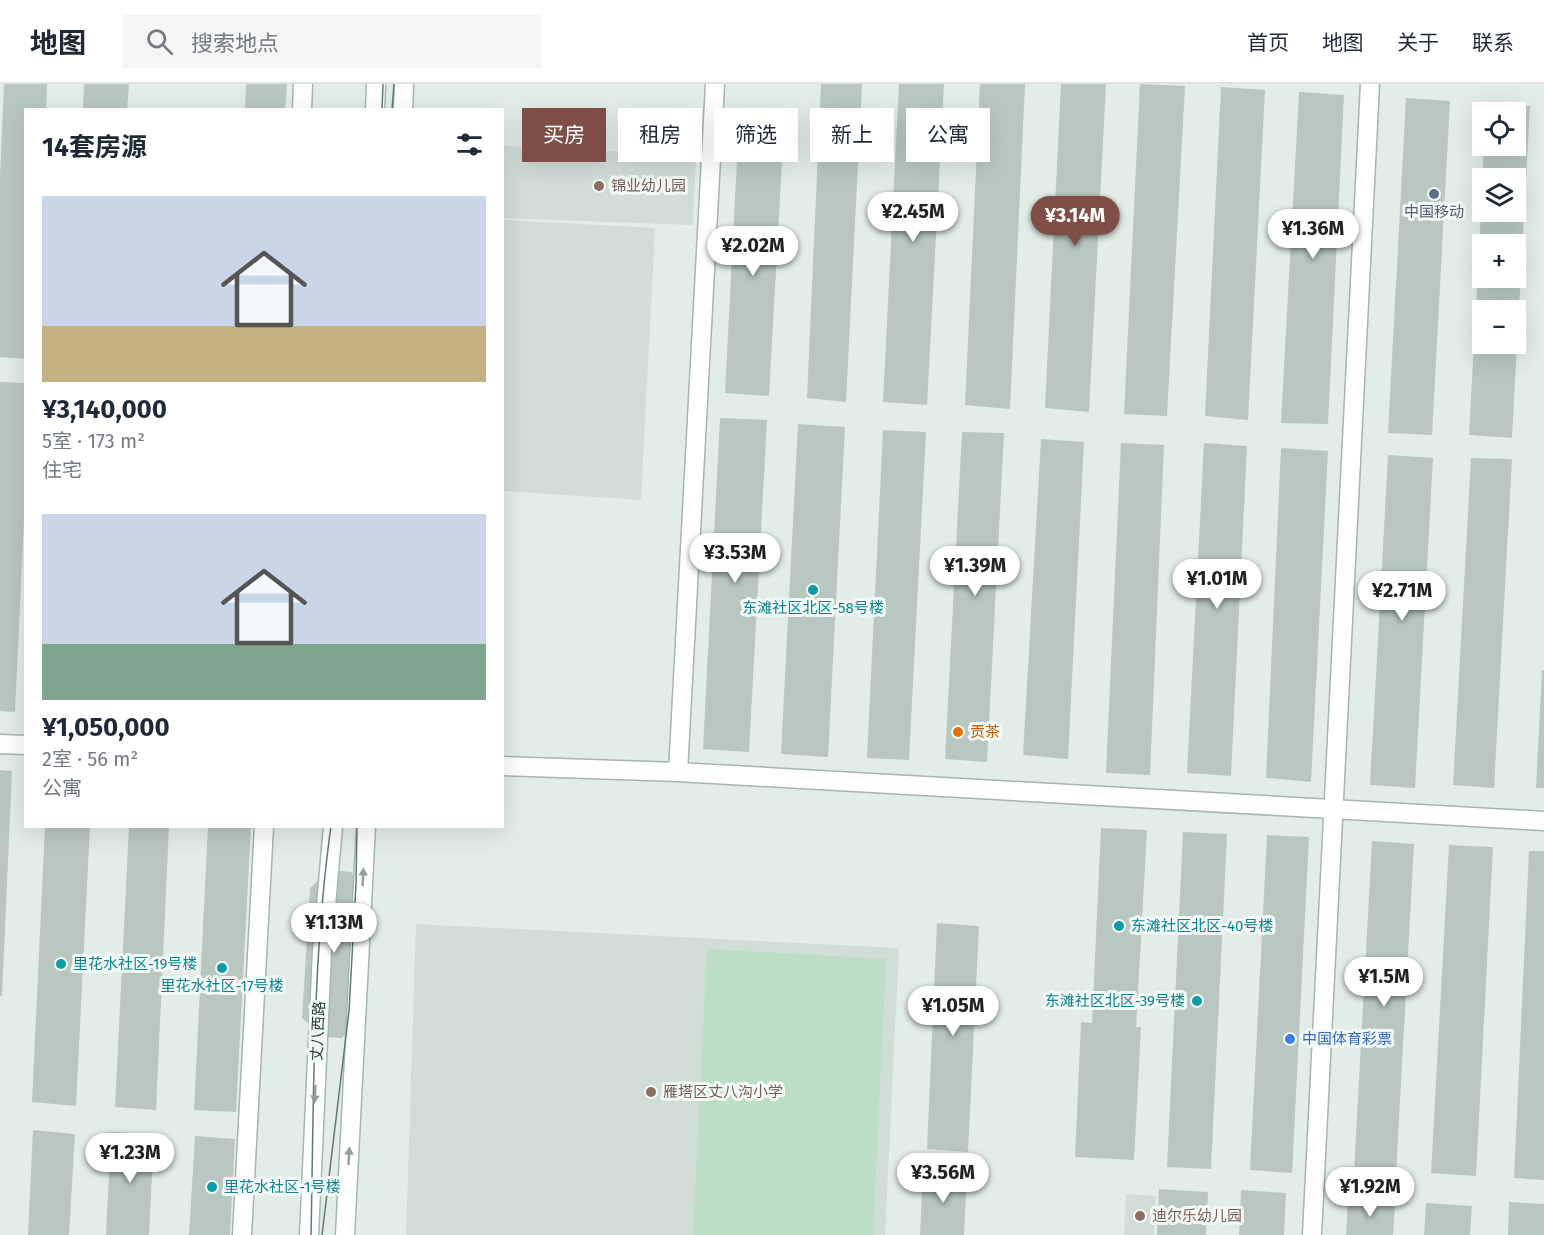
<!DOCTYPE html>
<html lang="zh">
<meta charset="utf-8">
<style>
:root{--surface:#fff;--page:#f6f6f7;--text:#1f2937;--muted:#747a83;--line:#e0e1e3;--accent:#7f4e46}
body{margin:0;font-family:"Fira Sans","Noto Sans SC",sans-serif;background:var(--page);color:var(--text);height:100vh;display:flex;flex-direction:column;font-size:22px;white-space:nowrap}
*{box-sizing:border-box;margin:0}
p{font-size:20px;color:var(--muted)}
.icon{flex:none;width:33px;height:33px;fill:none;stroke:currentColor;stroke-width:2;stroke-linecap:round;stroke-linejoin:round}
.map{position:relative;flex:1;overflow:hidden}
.drawer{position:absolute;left:24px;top:24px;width:480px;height:720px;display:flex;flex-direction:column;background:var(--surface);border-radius:0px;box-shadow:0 6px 24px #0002}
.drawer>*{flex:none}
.banner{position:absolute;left:522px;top:24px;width:570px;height:54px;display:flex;gap:12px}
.controls{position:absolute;left:1472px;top:18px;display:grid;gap:12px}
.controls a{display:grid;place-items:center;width:54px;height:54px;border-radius:0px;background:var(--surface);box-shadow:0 6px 24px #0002;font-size:30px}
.price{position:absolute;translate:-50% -51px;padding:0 14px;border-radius:21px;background:#fff;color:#222;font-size:20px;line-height:39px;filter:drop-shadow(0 2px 3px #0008)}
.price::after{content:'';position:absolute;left:50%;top:36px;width:18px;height:14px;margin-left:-9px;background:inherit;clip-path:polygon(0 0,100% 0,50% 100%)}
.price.selected{background:var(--accent);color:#fff}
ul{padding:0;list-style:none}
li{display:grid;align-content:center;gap:12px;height:318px;padding:0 18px}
li span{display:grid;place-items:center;height:186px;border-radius:0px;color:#555}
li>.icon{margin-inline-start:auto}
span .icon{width:108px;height:108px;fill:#fffc;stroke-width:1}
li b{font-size:26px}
h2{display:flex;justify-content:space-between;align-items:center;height:72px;padding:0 18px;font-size:26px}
.chip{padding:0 21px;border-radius:0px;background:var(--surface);box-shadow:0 6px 24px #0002;font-size:21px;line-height:54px}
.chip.selected{background:var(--accent);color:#fff}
header{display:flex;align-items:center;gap:36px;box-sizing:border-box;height:84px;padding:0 30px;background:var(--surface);border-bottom:2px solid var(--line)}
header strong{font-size:28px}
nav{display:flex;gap:33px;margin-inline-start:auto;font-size:21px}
.search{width:420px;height:54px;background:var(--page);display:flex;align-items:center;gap:15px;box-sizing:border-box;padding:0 21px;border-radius:0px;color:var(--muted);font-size:22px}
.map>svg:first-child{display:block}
.built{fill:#d1ddd7}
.green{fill:#bbdec4}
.building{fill:#b8c8c1;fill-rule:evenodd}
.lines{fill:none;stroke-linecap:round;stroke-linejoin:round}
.street-casing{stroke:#a5b5af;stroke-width:21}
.secondary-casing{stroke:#a1b9b0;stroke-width:21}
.street{stroke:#fff;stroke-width:18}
.secondary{stroke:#fff;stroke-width:18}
.tram{stroke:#5d7a71;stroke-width:1.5}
.oneway{fill:#909f9a}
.education-dot{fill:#8d6e63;stroke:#f3f9f6;stroke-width:2}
.service-dot{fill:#5c6f8a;stroke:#f3f9f6;stroke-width:2}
.culture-dot{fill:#0f9aa8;stroke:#f3f9f6;stroke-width:2}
.food-dot{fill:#e8710a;stroke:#f3f9f6;stroke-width:2}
.shop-dot{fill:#3f7fe0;stroke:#f3f9f6;stroke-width:2}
.labels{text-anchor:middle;stroke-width:6;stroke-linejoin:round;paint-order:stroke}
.education-label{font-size:15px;fill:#785e54;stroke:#f3f9f6;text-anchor:start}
.service-label{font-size:15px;fill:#4e5e75;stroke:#f3f9f6}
.culture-label{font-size:15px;fill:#0d838f;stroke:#f3f9f6;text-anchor:start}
.food-label{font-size:15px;fill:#c56008;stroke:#f3f9f6;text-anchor:start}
.street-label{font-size:15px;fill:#223f36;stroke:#f3f9f6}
.shop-label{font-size:15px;fill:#366cbe;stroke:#f3f9f6;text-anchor:start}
</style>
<header>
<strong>地图</strong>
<div class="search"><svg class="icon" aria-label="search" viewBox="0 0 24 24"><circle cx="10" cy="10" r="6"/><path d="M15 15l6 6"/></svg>搜索地点</div>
<nav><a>首页</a><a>地图</a><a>关于</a><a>联系</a></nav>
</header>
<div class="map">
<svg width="1544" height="1151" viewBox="0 0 1544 1151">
<rect width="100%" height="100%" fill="#e3ede8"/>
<path class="built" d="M503,62l193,9 -3,70 -190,-7z
M503,136l152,8 -14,272 -138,-9z
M416,840l483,24 -14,287h-479z
M1126,1110l30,2 -2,39h-30z"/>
<path class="green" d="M707,865l179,10 -13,276h-180z"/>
<path class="building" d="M4,0h43l-1,26h-20v249l-26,-2v-181z
M84,0h45l-2,26h-44z
M246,0h41l-2,26h-40z
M821,0h41l-16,318 -39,-4z
M899,0h45l-17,321 -44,-3z
M980,0h45l-15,325 -45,-4z
M1061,0h45l-17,328 -44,-4z
M1140,0l45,2 -18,330 -43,-2z
M1221,3l44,3 -17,330 -43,-4z
M1299,8l45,3 -16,329 -47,-1z
M1406,14l44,3 -18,334 -44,-2z
M1486,20l44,2 -18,332 -43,-3 12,-223h34v-34h-33l2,-32h31v-34h-30zM1482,160h33v34h-33zM1482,226h33v34h-33z
M737,76l45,2 -13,234 -44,-3z
M0,298l26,1v94l-11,235 -15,-1z
M720,334l47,2 -18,332 -46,-3z
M798,340l47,3 -17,330 -47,-3z
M883,346l43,2 -17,328 -42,-2z
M962,348l42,1 -17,329 -42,-3z
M1041,355l43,3 -16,317 -45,-4z
M1121,359l43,2 -14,330 -44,-2z
M1204,359l43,3 -16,330 -44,-3z
M1281,364l47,3 -17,331 -45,-4z
M1388,371l45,3 -18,330 -45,-3z
M1471,374l41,1 -18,329 -41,-3z
M1542,586h2v118h-8z
M0,686l12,1 -10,225h-2z
M45,742h45l-14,280 -44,-4z
M129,742h40l-13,284 -41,-3z
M208,742h43l-15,286 -42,-2z
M1101,744l46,2 -11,197h5l-7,133 -59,-3 6,-135 11,1z
M1183,748l44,2 -16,335 -44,-2z
M1267,751l42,2 -17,336 -42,-3z
M1372,757l42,3 -18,331 -42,-3z
M1449,761l44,2 -17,329 -45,-3z
M1529,767h15v329l-30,-2z
M330,786l21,2 14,19 -8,128 -15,19 -19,-1 -21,-19 8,-130z
M937,839l42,3 -11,226 -41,-3z
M33,1046l42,4 -6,101h-41z
M111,1048l43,3 -5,100h-43z
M195,1052l40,3 -5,96h-41z
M923,1089l44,2 -3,60h-44z
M1159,1105l49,3 -2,43h-49z
M1241,1106l45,3 -2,42h-45z
M1348,1115l47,3 -2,33h-47z
M1509,1118l35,2v31h-36z
M1426,1119l46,3 -2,29h-46z"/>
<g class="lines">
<g class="street-casing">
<path id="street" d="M302,26l1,-26
M0,660l26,1
M502,682l176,6 866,49
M678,688l37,-688
M242,1151l22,-409
M1312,1151l58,-1151"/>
</g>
<g class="secondary-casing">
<path id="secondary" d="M375,26l1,-26
M403,26l1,-26
M309,1151l13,-284 11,-125
M345,1151l21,-409"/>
</g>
<use href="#street" class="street"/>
<use href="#secondary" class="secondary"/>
<path class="tram" d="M382,26l1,-26
M392,26l2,-26
M311,1151c3,-136 1,-274 20,-409
M322,1151l27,-224 7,-127 1,-58"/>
</g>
<defs><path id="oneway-solid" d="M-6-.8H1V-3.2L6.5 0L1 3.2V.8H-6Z" transform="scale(1.5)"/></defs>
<g class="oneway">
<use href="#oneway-solid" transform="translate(363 793) rotate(-87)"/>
<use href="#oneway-solid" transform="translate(315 1010) rotate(93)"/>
<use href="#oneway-solid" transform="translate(349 1072) rotate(-87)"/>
</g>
<g class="education-dot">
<circle cx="599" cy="102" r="6"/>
<circle cx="651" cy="1008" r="6"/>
<circle cx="1140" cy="1132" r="6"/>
</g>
<circle class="service-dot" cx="1434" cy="110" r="6"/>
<g class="culture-dot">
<circle cx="813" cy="506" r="6"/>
<circle cx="1119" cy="842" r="6"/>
<circle cx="61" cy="880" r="6"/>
<circle cx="222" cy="884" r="6"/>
<circle cx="1197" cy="917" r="6"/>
<circle cx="212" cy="1103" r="6"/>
</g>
<circle class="food-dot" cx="958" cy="648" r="6"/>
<circle class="shop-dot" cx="1290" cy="955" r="6"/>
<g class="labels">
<g class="education-label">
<text x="611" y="107">锦业幼儿园</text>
<text x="663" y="1013">雁塔区丈八沟小学</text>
<text x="1152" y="1137">迪尔乐幼儿园</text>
</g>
<g class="service-label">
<text x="1434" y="133">中国移动</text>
</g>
<g class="culture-label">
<text x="813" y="529" text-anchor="middle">东滩社区北区-58号楼</text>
<text x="1131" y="847">东滩社区北区-40号楼</text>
<text x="73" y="885">里花水社区-19号楼</text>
<text x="222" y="907" text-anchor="middle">里花水社区-17号楼</text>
<text x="1185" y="922" text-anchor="end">东滩社区北区-39号楼</text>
<text x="224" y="1108">里花水社区-1号楼</text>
</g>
<g class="food-label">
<text x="970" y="653">贡茶</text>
</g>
<g class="street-label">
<text transform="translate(318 947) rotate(-87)" y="5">丈八西路</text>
</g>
<g class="shop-label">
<text x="1302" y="960">中国体育彩票</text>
</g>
</g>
</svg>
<div class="controls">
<a><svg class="icon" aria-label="locate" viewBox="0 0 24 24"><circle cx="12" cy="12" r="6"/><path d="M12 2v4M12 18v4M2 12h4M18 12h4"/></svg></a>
<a><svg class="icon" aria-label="layers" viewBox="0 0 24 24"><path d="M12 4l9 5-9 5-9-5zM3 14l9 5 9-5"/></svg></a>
<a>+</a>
<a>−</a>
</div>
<b class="price" style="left:913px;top:159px">¥2.45M</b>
<b class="price selected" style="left:1075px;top:163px">¥3.14M</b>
<b class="price" style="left:1313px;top:176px">¥1.36M</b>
<b class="price" style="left:753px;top:193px">¥2.02M</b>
<b class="price" style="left:735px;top:500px">¥3.53M</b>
<b class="price" style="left:975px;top:513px">¥1.39M</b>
<b class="price" style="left:1217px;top:526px">¥1.01M</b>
<b class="price" style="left:1402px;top:538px">¥2.71M</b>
<b class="price" style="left:334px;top:870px">¥1.13M</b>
<b class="price" style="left:1384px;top:924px">¥1.5M</b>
<b class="price" style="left:953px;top:953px">¥1.05M</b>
<b class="price" style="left:130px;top:1100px">¥1.23M</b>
<b class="price" style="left:943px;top:1120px">¥3.56M</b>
<b class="price" style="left:1370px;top:1134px">¥1.92M</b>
<div class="banner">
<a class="chip selected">买房</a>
<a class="chip">租房</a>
<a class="chip">筛选</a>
<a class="chip">新上</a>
<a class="chip">公寓</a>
</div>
<section class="drawer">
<h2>14套房源<svg class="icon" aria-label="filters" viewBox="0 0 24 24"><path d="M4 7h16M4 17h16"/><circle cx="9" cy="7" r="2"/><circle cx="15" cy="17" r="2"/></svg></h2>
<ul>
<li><span style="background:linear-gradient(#c9d6e8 70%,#c2b280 0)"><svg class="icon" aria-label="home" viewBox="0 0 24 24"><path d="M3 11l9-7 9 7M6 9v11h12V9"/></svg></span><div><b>¥3,140,000</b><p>5室 · 173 m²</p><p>住宅</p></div></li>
<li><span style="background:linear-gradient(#c9d6e8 70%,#7fa58c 0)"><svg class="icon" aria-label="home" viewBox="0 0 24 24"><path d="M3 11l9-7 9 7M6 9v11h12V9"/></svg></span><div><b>¥1,050,000</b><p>2室 · 56 m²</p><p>公寓</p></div></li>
</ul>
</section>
</div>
